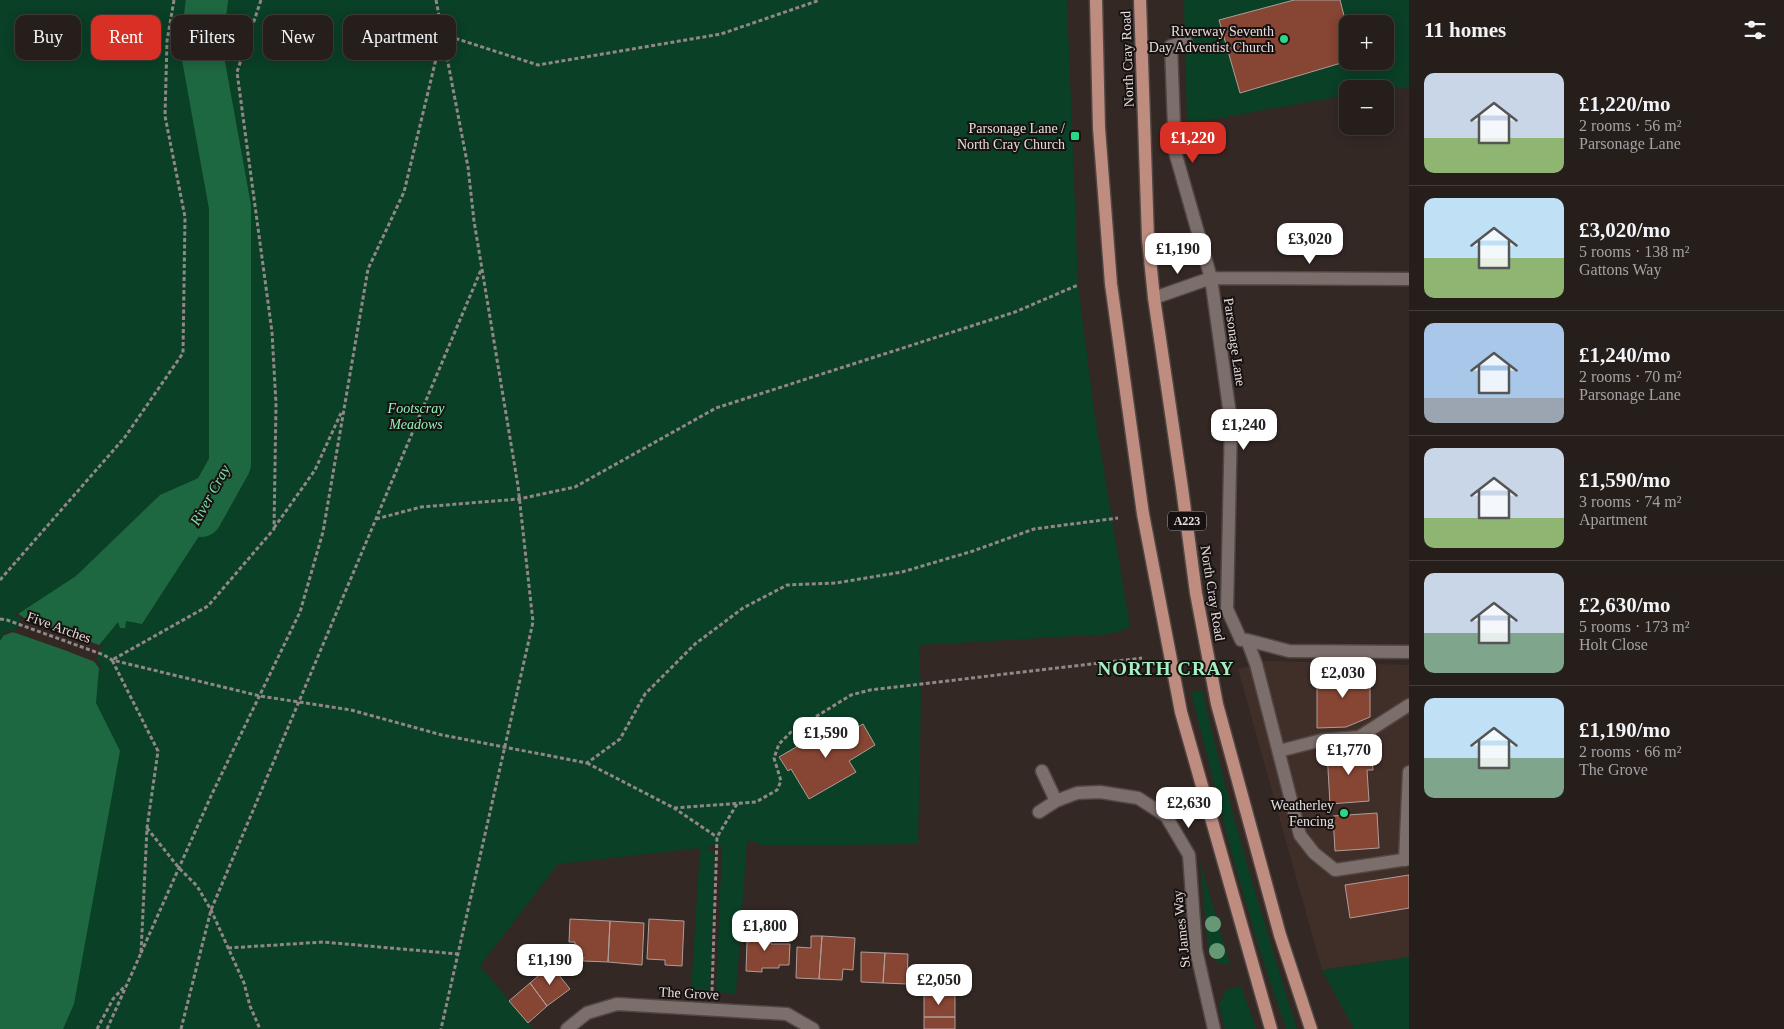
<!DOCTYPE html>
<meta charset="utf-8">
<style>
:root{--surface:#261e1b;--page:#2e2724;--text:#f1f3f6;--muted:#a4a2a3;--line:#423c3a;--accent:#d93025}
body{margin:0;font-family:Georgia,serif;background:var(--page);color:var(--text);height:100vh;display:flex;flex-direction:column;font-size:19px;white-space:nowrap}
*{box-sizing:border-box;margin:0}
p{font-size:16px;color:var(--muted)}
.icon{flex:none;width:28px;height:28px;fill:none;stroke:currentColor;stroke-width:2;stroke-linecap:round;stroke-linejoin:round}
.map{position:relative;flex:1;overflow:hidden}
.side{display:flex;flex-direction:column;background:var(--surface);width:375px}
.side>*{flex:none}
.banner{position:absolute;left:15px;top:15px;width:475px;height:45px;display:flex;gap:10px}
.fabs{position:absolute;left:1339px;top:15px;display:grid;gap:10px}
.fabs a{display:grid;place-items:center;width:55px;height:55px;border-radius:10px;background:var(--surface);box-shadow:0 2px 12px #0003,0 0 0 1px var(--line);font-size:25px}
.price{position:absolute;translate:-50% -42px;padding:0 11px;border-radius:10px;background:#fff;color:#222;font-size:16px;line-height:32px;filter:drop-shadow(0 1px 2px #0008)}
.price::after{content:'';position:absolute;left:50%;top:30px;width:15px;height:11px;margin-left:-8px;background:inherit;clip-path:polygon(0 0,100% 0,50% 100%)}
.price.selected{background:var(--accent);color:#fff}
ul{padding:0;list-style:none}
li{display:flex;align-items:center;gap:15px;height:125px;padding:0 15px}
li+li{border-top:1px solid var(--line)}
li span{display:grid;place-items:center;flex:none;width:140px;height:100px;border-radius:10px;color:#555}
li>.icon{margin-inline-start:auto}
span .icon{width:60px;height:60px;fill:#fffc;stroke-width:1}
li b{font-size:21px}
h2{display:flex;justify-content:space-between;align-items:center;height:60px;padding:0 15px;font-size:21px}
.pill{padding:0 18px;border-radius:10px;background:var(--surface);box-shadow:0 2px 12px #0003,0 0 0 1px var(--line);font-size:18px;line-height:45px}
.pill.selected{background:var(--accent);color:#fff}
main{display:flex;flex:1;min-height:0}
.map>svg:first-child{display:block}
.built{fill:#402e29}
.green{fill:#0a4025;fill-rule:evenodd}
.water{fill:#1e6841}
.pier{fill:#332824}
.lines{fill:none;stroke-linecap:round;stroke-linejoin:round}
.river{stroke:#1e6841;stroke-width:42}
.building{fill:#874533;stroke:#ad9e9a}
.minor-casing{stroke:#504644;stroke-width:15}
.major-casing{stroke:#504644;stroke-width:15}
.path{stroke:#918784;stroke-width:3;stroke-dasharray:4 2.5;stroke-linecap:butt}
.minor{stroke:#7c6e6a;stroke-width:12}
.major{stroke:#be8d80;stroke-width:12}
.tree{fill:#679875}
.poi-dot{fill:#29d885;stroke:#171211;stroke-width:2}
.labels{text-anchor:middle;stroke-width:4;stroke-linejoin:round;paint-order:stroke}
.shield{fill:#171211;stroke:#a8a19f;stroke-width:1}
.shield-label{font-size:12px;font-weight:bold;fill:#e6dedc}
.poi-label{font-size:14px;fill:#e6dedc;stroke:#171211;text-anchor:end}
.street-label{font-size:14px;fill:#e6dedc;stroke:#171211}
.park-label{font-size:14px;font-style:italic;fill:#92f4b8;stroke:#171211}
.water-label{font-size:15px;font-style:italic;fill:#7ddfa4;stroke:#171211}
.district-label{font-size:19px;font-weight:bold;letter-spacing:1px;fill:#a4f0c0;stroke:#171211}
</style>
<main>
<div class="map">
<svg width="1409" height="1029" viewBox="0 0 1409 1029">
<rect width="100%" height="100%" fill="#332824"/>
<path class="built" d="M1268,661l141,4v292l-87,13 -84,-301z"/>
<path class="green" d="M0,0h1067l11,285 16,126 36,216 -19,7 -192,11 2,53 -3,146 -158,2 -4,-5 -9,1 -11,152 -20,-2 6,-147 -16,2 9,7 -5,138 -19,-1 9,-143 -142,16 -78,102 53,63h-533z
M1184,0h225v88l-61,1 -1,6 -160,29zM1348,24h37v37h-37z
M1202,690c26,115 60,227 95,339h-11l-28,-84 -27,-94 -40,-159z
M1200,861l30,104 -12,-2 -10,-14z
M1409,957v72h-55l-32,-59z
M1241,986l15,43h-31l-6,-24 7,-15z"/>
<path class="water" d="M230,464l-5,32 -83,128 -16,-3 -1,7h-5l-2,-6 -18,22 -7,16 6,8 -3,35 24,48 -46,253 -11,25h-63v-388l4,-6 7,-3 6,1 7,-15 -6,-4 58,-38 84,-81z"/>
<path class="pier" d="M16,612l8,6 75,27 4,-1 -7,15 5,7v4l-6,-8 -28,-11 -54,-19 -8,3 -3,-1 5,-3 9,-1 5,-11 -5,-4z"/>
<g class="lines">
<path class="river" d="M201,516l29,-52v-257l-29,-160 6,-47"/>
</g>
<path class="building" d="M1294,0h46l8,31v30l-108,32 -21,-73z
M1317,672h53v45l-24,10 -29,1z
M863,724l12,21 -26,16 7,11 -47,27 -18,-30 -3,2 -9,-14 50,-29 7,11z
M1371,749l2,21h-6l2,31 -39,3 -3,-52z
M1377,813l2,35 -44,3 -2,-35z
M1409,875v33l-59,10 -5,-33z
M570,919l40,2 -2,41 -25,-1 1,-4 -10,-1 1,-14h-6z
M649,919l35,2 -2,45 -17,-1v-5l-18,-1z
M610,921l34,2 -2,42 -34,-3z
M751,928l21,1 -1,15h19l-1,21h-10v3h-17v4l-16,-1 1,-29h3z
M811,936h11l-3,43 -23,-1 1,-31 14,1z
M822,936l33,2 -2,32 -10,-1 -1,11 -23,-1z
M861,952l24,1 -2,30 -22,-1z
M885,953l23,1 -1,30 -24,-1z
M551,965l19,24 -23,17 -17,-23z
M530,983l17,23 -19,17 -19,-22z
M924,994l31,1v22h-31z
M924,1017h31v12h-31z"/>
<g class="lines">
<g class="minor-casing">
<path id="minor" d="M1186,42l-15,4 4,106 36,126 20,144 -4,187 14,31h6l42,11 120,1
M1154,298l57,-20 198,1
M1247,640l9,24 44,171 14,18 21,17 74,-11
M1279,751l43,-11 37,-3 50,-32
M1042,771l14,30 21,-8 23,-1 38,6 28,18 23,39 7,95 18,79
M1039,812l17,-11
M1405,860l4,-88
M567,1029l20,-16 30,-9 170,10 26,15"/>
</g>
<g class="major-casing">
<path id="major" d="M1096,0l3,128 12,156 32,230 38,198 90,317
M1140,0l8,239 6,59 28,190 14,105 21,111 63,231 31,94"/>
</g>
<path class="path" d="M436,0l32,167 6,54 44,265 15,136 -92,407
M376,519l45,-12 98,-8 56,-12 141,-79 299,-96 63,-27
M274,528l41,-58 26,-57
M0,580l125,-143 58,-84 2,-136 -20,-101 2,-75 7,-41
M0,619l7,1 97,35 8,5 148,36 91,14 91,25 145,28 33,-24 25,-45 50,-50 48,-36 44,-23 49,-2 66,-11 71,-21 61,-22 84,-11
M587,763l87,45 43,29
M674,808l82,-6 21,-12 4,-9 -7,-23 5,-14 12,-12 60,-37 19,-5 272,-32
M147,828l32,40 18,18 14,24 33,73 6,23 10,23
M228,948l95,-6 135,12
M141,953l70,-157 89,-184 23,-80 45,-263 36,-77 38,-158 96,31 183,-31 99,-34
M712,991l5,-154 20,-33
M97,1029l16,-30 12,-13
M107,1029l34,-76 6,-125 11,-77 -46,-91 96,-54 66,-77 2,-125 -4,-72 -35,-260 24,-72
M181,1029l30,-119 270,-640"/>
<use href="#minor" class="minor"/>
<use href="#major" class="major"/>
</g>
<g class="tree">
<circle cx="1213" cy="924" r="8"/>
<circle cx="1217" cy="951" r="8"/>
</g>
<g class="poi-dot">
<circle cx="1284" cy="39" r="5"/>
<rect x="1070" y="131" width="10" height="10" rx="2.5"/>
<circle cx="1344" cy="813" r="5"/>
</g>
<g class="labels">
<rect class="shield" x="1168" y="511.5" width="38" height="19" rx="4"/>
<g class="shield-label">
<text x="1187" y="525">A223</text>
</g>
<g class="poi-label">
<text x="1274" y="36">Riverway Seventh<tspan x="1274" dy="16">Day Adventist Church</tspan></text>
<text x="1065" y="133">Parsonage Lane /<tspan x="1065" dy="16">North Cray Church</tspan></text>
<text x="1334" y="810">Weatherley<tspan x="1334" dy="16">Fencing</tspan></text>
</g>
<g class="street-label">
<text transform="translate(1127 59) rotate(-92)" y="5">North Cray Road</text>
<text transform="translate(1235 342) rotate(82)" y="5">Parsonage Lane</text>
<text transform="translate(1213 593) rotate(81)" y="5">North Cray Road</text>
<text transform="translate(59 627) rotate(20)" y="5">Five Arches</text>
<text transform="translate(1181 929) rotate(-96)" y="5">St James Way</text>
<text transform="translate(689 993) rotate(3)" y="5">The Grove</text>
</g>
<g class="park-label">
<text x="416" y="413">Footscray<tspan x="416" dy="16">Meadows</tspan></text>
</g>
<g class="water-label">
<text transform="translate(210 495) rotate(-61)" y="5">River Cray</text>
</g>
<g class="district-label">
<text x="1166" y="675">NORTH CRAY</text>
</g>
</g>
</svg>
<div class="fabs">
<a>+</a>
<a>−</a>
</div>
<b class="price selected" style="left:1193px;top:164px">£1,220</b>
<b class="price" style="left:1310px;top:265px">£3,020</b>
<b class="price" style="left:1178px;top:275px">£1,190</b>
<b class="price" style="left:1244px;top:451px">£1,240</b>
<b class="price" style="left:1343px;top:699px">£2,030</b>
<b class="price" style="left:826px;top:759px">£1,590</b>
<b class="price" style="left:1349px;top:776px">£1,770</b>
<b class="price" style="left:1189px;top:829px">£2,630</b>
<b class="price" style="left:765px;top:952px">£1,800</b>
<b class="price" style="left:550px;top:986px">£1,190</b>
<b class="price" style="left:939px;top:1006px">£2,050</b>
<div class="banner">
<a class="pill">Buy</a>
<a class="pill selected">Rent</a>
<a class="pill">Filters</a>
<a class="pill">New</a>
<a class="pill">Apartment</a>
</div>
</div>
<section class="side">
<h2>11 homes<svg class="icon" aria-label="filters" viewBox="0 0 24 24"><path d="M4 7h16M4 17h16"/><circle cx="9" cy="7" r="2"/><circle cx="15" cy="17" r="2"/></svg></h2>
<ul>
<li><span style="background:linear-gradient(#c9d6e8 65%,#8fb573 0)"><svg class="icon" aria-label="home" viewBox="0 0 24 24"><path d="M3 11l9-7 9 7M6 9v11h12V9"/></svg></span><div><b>£1,220/mo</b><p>2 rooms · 56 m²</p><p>Parsonage Lane</p></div></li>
<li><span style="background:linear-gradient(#bfe0f5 60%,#8fb573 0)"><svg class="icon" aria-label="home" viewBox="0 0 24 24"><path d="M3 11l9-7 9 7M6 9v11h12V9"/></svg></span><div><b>£3,020/mo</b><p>5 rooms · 138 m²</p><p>Gattons Way</p></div></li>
<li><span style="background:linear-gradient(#a9c7e8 75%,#9aa5b1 0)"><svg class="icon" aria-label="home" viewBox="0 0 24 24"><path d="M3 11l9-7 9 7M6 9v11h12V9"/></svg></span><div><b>£1,240/mo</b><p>2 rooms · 70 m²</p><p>Parsonage Lane</p></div></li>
<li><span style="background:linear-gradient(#c9d6e8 70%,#8fb573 0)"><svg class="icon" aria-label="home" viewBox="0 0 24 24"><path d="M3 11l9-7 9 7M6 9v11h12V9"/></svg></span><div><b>£1,590/mo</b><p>3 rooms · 74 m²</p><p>Apartment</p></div></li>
<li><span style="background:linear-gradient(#c9d6e8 60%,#7fa58c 0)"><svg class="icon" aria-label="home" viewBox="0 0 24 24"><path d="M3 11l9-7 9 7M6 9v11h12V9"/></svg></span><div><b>£2,630/mo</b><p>5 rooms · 173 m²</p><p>Holt Close</p></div></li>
<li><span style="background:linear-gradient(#bfe0f5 60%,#7fa58c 0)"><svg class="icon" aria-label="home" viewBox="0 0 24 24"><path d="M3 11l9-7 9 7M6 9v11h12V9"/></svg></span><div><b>£1,190/mo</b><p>2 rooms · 66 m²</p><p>The Grove</p></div></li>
</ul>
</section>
</main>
